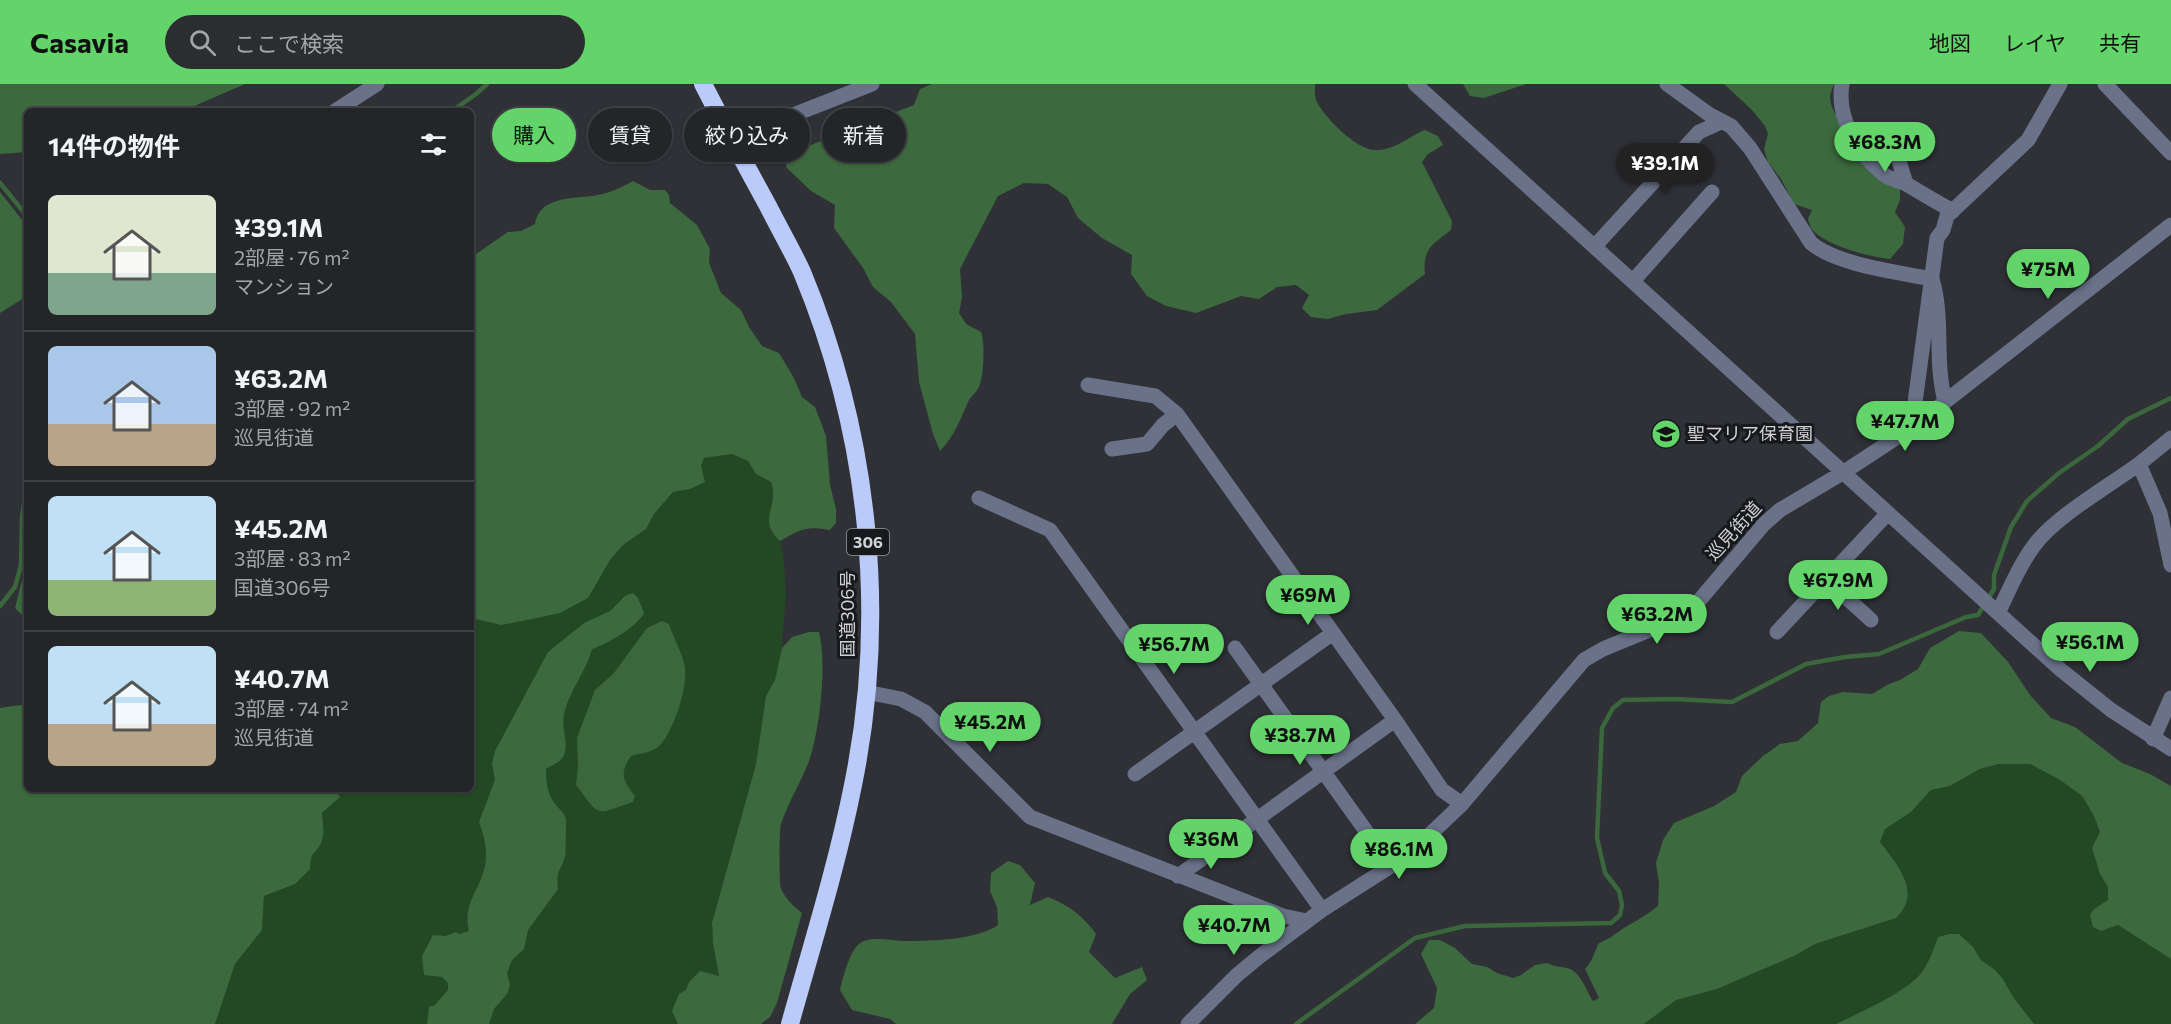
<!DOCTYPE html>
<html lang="ja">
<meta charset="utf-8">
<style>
:root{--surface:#232529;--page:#2b2d31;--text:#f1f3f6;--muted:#a3a5a8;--line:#404246;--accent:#62d469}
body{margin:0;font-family:Commissioner,"Noto Sans JP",sans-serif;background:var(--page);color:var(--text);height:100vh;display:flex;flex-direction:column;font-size:22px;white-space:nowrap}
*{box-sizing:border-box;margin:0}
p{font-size:20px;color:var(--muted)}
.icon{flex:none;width:33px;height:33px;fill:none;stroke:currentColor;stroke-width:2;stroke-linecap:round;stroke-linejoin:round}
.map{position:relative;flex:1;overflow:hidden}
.sheet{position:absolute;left:24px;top:24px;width:450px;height:684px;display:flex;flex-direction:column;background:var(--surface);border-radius:9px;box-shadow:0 2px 4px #0004,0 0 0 2px var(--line)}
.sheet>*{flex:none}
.hud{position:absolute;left:492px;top:24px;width:570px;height:54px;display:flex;gap:12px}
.price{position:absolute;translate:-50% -51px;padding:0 14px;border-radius:21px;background:var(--accent);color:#111;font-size:20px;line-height:39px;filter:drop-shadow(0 2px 3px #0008)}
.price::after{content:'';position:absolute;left:50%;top:36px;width:18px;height:14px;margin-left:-9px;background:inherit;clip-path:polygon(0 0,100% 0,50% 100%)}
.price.active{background:#222;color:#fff}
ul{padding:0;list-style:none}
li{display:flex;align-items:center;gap:18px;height:150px;padding:0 24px}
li+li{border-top:2px solid var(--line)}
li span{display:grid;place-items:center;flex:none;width:168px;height:120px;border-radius:9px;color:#555}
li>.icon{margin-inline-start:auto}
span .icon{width:72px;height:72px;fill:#fffc;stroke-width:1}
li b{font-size:26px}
h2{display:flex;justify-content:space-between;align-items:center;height:72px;padding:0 24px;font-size:26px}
.pill{padding:0 21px;border-radius:27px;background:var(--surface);box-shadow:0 2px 4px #0004,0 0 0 2px var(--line);font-size:21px;line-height:54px}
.pill.active{background:var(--accent);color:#111}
header{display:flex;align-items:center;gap:36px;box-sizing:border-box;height:84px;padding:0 30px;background:var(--accent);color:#111}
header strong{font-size:28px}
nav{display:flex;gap:33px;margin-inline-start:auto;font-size:21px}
.search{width:420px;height:54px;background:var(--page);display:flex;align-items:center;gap:15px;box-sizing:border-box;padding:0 21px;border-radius:33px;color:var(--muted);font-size:22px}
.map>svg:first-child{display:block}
.green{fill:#234824}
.forest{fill:#3c693d}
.water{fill:#3b673c}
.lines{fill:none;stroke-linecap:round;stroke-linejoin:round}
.stream{stroke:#3b673c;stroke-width:4.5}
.minor{stroke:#697289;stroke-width:15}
.highway{stroke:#bacbfa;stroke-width:18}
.labels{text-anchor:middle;stroke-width:6;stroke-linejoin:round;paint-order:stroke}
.shield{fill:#18191c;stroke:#9a9a9e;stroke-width:1.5}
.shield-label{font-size:16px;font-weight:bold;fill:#d1d2d6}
.poi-label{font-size:18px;fill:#d1d2d6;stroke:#18191c;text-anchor:start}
.street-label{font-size:18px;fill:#d1d2d6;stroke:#18191c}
</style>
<header>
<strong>Casavia</strong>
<div class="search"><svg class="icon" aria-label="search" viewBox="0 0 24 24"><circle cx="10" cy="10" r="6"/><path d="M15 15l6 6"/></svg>ここで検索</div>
<nav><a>地図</a><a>レイヤ</a><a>共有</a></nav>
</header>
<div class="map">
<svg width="2171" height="940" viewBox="0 0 2171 940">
<rect width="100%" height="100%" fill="#2f3137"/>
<path class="green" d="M732,370l16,7 8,13 15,8 4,11 -4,39 9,9 4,20 2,35 -6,67 -5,17 -9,16 -10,68 -44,159 1,20 6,34 -30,5 -11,42h-463l20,-60 27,-34 2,-34 31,-12 29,-57 -2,-14 18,-16 -5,-8h136v-171l30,7 98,-47 11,-18 13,-15 23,-16 8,-15 19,-23 17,-2 14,-31z
M1999,680h31l30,16 22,16 12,20 6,16v42l8,13v13l-14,9 7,22 17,-6 53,34v65h-527l32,-24 41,-11 77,-33 21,-12 81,-26c27,-25 1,-54 -16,-76l4,-13 27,-17 20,-22 19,-4 31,-17z"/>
<path class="forest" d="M0,0h245l-62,27h-156v41l-27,2z
M932,0h383c0,6 -1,13 2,18 8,16 39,47 57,48 21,1 33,-13 51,-20l13,6 5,9 -15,9 -6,8 30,59 -1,9c-18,14 -29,19 -26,44l-48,36 -31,4 -18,5 -17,-2 -9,-9 7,-13 -13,-10 -19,2 -18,12 -18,-3 -45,17 -30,-7 -19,-10 -16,-22 1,-19 -30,-17 -24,-20 -11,-21 -19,-13 -24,-1 -26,13 -23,44 -15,29 2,28 -3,16 7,11 15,8c4,10 3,44 -2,55 -3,6 -9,10 -11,15 -8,18 -14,35 -28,49l-7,-17 -14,-52 -4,-48 -24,-32 -18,-15 -10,-19 -29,-40 1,-23 -24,-14 -25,-24 4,-14 124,-48 6,-16z
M1463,0h63l-42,14 -14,-2z
M1724,0h110c-1,4 -4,9 -4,13 0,25 53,74 70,93v10l-5,12 10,15 -2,17 -13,15c-20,-2 -67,-14 -79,-31 -1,-2 -2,-6 -3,-9l4,-9 -18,-6 -13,-25 -13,-17 -4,-13 4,-15 -3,-8 -13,-16z
M633,97l17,9h15l4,5 1,8 27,22 13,24 -1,14 12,30 20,17 8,17 13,19 17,7 15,25 8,19 13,10 11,29 4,49 6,24v14l-6,7c-25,-4 -28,-1 -50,11 -24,-22 0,-33 -9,-59l-15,-8 -8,-13 -16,-7 -28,4 -3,8 4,16 -15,7 -17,3 -19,22 -8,15 -23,16 -13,15 -22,38 -28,15 -33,7 -26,5 -30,-7v-358l5,-6 32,-22 13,-1 14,-7c4,-29 41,-25 63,-29 12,-2 24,-8 35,-14z
M0,108l27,34v70l-27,17z
M27,444v92l-12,-12 10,-40z
M633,509l5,5 6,15c-7,14 -37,31 -52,36 -6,23 -23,42 -28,65 -3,13 5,29 0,41 -3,7 -11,10 -18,14 0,13 1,24 9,35 5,6 10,9 11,16 0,3 0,35 -1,37 -5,16 -9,12 -7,32l-30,41 -4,19 -12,11 -5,13 3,12 -3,9 -13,15 -5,15h-62l2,-17 6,-2 13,-15v-7l-6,-6 -18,-2 -2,-19 11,-21 12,1 11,-4 3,2 10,-3c-6,-26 7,-36 14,-58 6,-16 2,-36 -4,-51l16,-42 -3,-16 3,-13 53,-99 36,-29 26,-12 15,-15z
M1959,547l22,2 27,29 22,33 21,23 24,9 47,36 28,11 21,12v173l-53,-34 -17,6 -8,-4 -3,-12 4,-6 14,-9v-13l-8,-13 -8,-26 8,-16 -6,-16 -12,-20 -22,-16 -30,-16h-31l-19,5 -30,17 -19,4 -20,22 -26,17 -5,13c17,22 43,51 16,76l-81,26 -21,12 -77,33 -41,11 -32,24h-229l19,-16 3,-20 -16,-34 8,-14h11l15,8 17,16 15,3 10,6 16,5 8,-3 14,-10 12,-2c10,5 15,3 23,6 11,4 17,23 23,32l6,-3 -14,-29c8,-8 9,-17 14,-26 12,-4 19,-12 30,-18 10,-6 19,-11 29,-19l1,-23 -3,-20 7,-23 11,-17 40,-17 22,-14 6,-16 21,-20 17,-12 18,-3 20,-18 3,-21 8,-6 14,-4 29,2 17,-10 11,-4 18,-11 12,-21z
M809,548h10c8,32 1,98 -10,129 -8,21 -21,42 -28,63 -2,6 -2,60 0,65 5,10 12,17 21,24l-25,90 -7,14 -9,7h-83l-6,-13 7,-17 7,-4 3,-8 11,-11 19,5 -6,-33 -1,-20 44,-159 10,-68 9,-16 7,-32 10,-11z
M27,620v85h308l5,8 -18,16c1,10 3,20 -1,30 -6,13 -10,6 -11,26l-15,15 -31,12 -2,34 -27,34 -20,60h-215v-316z
M1008,777l12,4 15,18 -5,22 18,-8c21,8 35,19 48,37l-7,18 26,26 27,-11 5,13 -17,14 -18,30h-216l-6,-5 -38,-9 -12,-20c3,-12 9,-38 19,-46 11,-9 32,-3 45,-3 27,0 73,-1 94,-16l-1,-18 -7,-16 1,-18z
M1949,850h10l14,13 8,13 14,10 8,9 10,18 21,27h-198c23,-11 71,-32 86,-52 7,-9 12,-24 16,-35z"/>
<path class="water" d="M662,537l7,3c4,13 12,26 15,39 6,20 -11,71 -26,84 -7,6 -18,6 -27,9 -12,18 -8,24 4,40l-2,6c-39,13 -32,16 -57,-17l2,-19 -1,-28 18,-48 19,-17 33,-45z"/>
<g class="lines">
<path class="stream" d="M452,27l24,-17 11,-10
M0,99l27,33
M0,522l15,-19 6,-22 1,-46 5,-40
M1296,940l119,-86 50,-12 146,-3 9,-8 2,-10 -3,-14 -14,-18 -8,-35 5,-110 11,-20 10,-8 51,-1 58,3 74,-38 39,-7 34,-3 87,-37 12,-2 16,-26v-14l17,-48 16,-26 32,-28 39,-27 30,-27 43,-21"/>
<path class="minor" d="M1415,0l646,586 50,40 60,39
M1667,0l43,31 21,11 19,22 61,95c26,22 87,29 121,36 12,40 2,82 13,122
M1842,0c-6,34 16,69 41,90 8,6 17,7 25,11 15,9 30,18 45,26
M2105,0l66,69
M335,27l42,-27
M732,55l140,-55
M1896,67l10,33
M1595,162l104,-114 22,-10
M1633,197l79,-89
M1088,301l67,11 22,18 218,306 47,70 20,14
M1914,342v-16l23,-172 6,-8 4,-14 81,-76 32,-56
M1112,365l35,-5 16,-19 14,-11
M2139,380l32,-26
M979,414l71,32 272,380
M1826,495l45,41
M1998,529c11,-22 20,-46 35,-66 21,-30 76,-61 106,-83l21,49 11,52
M1777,548l111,-119
M1235,564l156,218
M866,608l35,7 24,13 105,105 253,99 24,5
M2153,655l18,-41
M1135,690l198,-141
M1178,792l217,-156
M1188,940l49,-49 23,-19 62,-46 69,-44 31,-24 40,-38 122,-144 19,-11 61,-25 34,-22 66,-78 16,-14 64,-38 70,-46 257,-201"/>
<path class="highway" d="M703,0c21,41 43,82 65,122 11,22 24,44 34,66 67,161 86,342 51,513 -16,81 -41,160 -63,239"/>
</g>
<defs>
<g id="school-disc" transform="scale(1.5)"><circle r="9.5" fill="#62d469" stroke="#18191c"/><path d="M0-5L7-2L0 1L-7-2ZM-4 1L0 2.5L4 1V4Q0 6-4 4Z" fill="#111"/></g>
</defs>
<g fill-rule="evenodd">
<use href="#school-disc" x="1666" y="350"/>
</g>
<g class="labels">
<rect class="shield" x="847" y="445" width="42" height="26" rx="4.5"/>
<g class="shield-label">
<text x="868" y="464">306</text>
</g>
<g class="poi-label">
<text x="1687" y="356">聖マリア保育園</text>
</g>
<g class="street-label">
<text transform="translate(1734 447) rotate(-48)" y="6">巡見街道</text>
<text transform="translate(848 530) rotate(-90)" y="6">国道306号</text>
</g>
</g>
</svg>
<b class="price" style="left:1885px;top:89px">¥68.3M</b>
<b class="price active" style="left:1665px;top:110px">¥39.1M</b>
<b class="price" style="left:2048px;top:216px">¥75M</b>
<b class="price" style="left:1905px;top:368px">¥47.7M</b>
<b class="price" style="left:1838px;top:527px">¥67.9M</b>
<b class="price" style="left:1308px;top:542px">¥69M</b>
<b class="price" style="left:1657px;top:561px">¥63.2M</b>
<b class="price" style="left:2090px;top:589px">¥56.1M</b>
<b class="price" style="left:1174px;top:591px">¥56.7M</b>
<b class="price" style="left:990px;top:669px">¥45.2M</b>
<b class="price" style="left:1300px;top:682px">¥38.7M</b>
<b class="price" style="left:1211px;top:786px">¥36M</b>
<b class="price" style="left:1399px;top:796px">¥86.1M</b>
<b class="price" style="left:1234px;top:872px">¥40.7M</b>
<div class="hud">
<a class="pill active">購入</a>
<a class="pill">賃貸</a>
<a class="pill">絞り込み</a>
<a class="pill">新着</a>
</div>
<section class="sheet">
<h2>14件の物件<svg class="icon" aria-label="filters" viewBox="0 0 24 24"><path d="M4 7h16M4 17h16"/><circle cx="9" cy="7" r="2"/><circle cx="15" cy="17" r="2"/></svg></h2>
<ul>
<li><span style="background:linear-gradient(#dfe7d0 65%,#7fa58c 0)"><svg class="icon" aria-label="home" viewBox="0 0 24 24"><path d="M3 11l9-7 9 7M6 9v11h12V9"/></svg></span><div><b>¥39.1M</b><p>2部屋 · 76 m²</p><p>マンション</p></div></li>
<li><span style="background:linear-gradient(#a9c7e8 65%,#b9a48a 0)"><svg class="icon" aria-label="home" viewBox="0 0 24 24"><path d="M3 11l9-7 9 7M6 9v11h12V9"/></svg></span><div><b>¥63.2M</b><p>3部屋 · 92 m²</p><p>巡見街道</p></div></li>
<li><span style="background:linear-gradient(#bfe0f5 70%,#8fb573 0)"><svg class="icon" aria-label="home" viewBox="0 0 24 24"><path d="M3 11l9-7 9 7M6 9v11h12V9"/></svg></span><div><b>¥45.2M</b><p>3部屋 · 83 m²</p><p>国道306号</p></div></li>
<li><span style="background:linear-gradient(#bfe0f5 65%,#b9a48a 0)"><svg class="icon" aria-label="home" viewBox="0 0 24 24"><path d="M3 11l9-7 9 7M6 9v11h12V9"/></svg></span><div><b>¥40.7M</b><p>3部屋 · 74 m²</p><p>巡見街道</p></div></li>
</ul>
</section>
</div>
